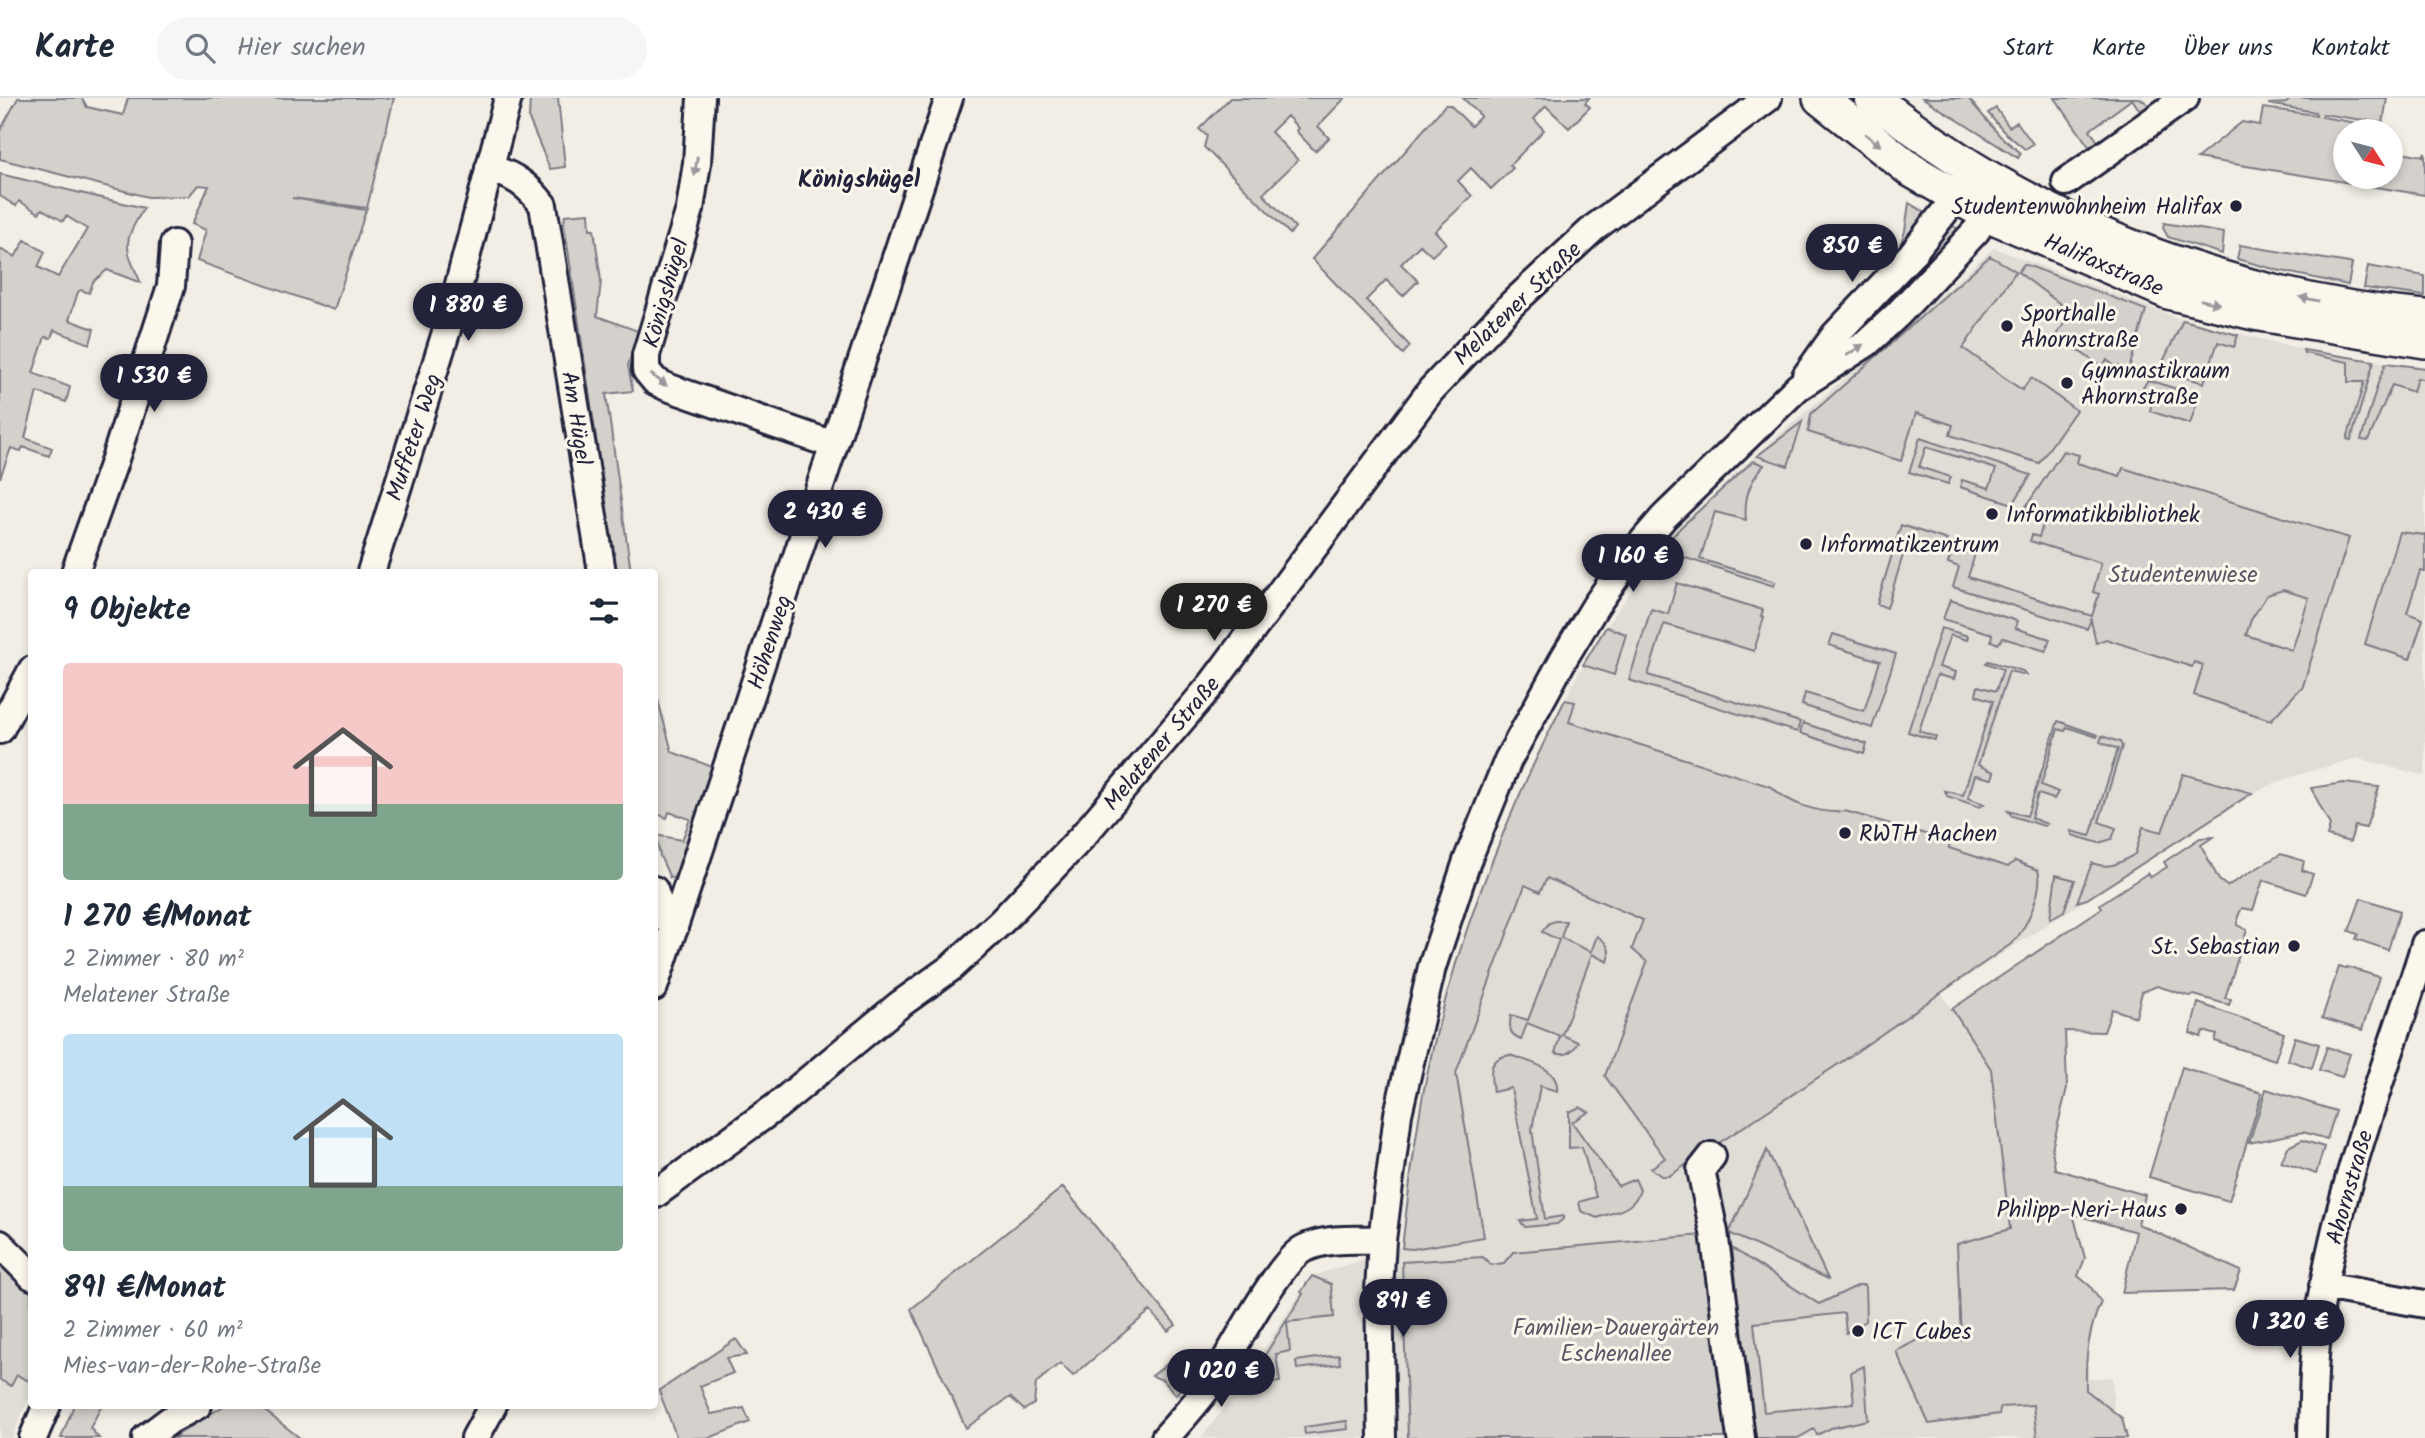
<!DOCTYPE html>
<html lang="de">
<meta charset="utf-8">
<style>
:root{--surface:#fff;--page:#f6f6f7;--text:#1f2937;--muted:#747a83;--line:#e0e1e3;--accent:#22223b}
body{margin:0;font-family:Kalam,sans-serif;background:var(--page);color:var(--text);height:100vh;display:flex;flex-direction:column;font-size:26px;white-space:nowrap}
*{box-sizing:border-box;margin:0}
p{font-size:23px;color:var(--muted)}
.icon{flex:none;width:38px;height:38px;fill:none;stroke:currentColor;stroke-width:2;stroke-linecap:round;stroke-linejoin:round}
.map{position:relative;flex:1;overflow:hidden}
.side{position:absolute;left:28px;top:471px;width:630px;height:840px;display:flex;flex-direction:column;background:var(--surface);border-radius:7px;box-shadow:0 4px 10px #0003}
.side>*{flex:none}
.needle{width:46px;rotate:126deg}
.buttons{position:absolute;left:2333px;top:21px;display:grid;gap:14px}
.buttons a{display:grid;place-items:center;width:70px;height:70px;border-radius:50%;background:var(--surface);box-shadow:0 4px 10px #0003;font-size:35px}
.price{position:absolute;translate:-50% -60px;padding:0 16px;border-radius:24px;background:var(--accent);color:#fff;font-size:23px;line-height:46px;filter:drop-shadow(0 2px 4px #0008)}
.price::after{content:'';position:absolute;left:50%;top:42px;width:21px;height:16px;margin-left:-10px;background:inherit;clip-path:polygon(0 0,100% 0,50% 100%)}
.price.selected{background:#222;color:#fff}
ul{padding:0;list-style:none}
li{display:grid;align-content:center;gap:14px;height:371px;padding:0 35px}
li span{display:grid;place-items:center;height:217px;border-radius:7px;color:#555}
li>.icon{margin-inline-start:auto}
span .icon{width:126px;height:126px;fill:#fffc;stroke-width:1}
li b{font-size:30px}
h2{display:flex;justify-content:space-between;align-items:center;height:84px;padding:0 35px;font-size:30px}
header{display:flex;align-items:center;gap:42px;box-sizing:border-box;height:98px;padding:0 35px;background:var(--surface);border-bottom:2px solid var(--line)}
header strong{font-size:33px}
nav{display:flex;gap:38px;margin-inline-start:auto;font-size:24px}
.search{width:490px;height:63px;background:var(--page);display:flex;align-items:center;gap:18px;box-sizing:border-box;padding:0 24px;border-radius:38px;color:var(--muted);font-size:26px}
.map>svg:first-child{display:block}
.built{fill:#e0dcd6}
.green{fill:#d4d1cc;stroke:#7b7a84;stroke-width:2;fill-rule:evenodd}
.lines{fill:none;stroke-linecap:round;stroke-linejoin:round}
.minor-casing{stroke:#22223b;stroke-width:32}
.major-casing{stroke:#22223b;stroke-width:38}
.minor{stroke:#fbf7ec;stroke-width:26}
.major{stroke:#fbf7ec;stroke-width:33}
.oneway{fill:#99979c}
.poi-dot{fill:#22223b;stroke:#fbf7ec;stroke-width:2.5}
.labels{text-anchor:middle;stroke-width:6;stroke-linejoin:round;paint-order:stroke}
.poi-label{font-size:23px;fill:#22223b;stroke:#fbf7ec;text-anchor:start}
.street-label{font-size:23px;fill:#22223b;stroke:#fbf7ec}
.park-label{font-size:23px;fill:#575766;stroke:#fbf7ec}
.neighbourhood-label{font-size:24px;font-weight:bold;fill:#22223b;stroke:#fbf7ec}
</style>
<header>
<strong>Karte</strong>
<div class="search"><svg class="icon" aria-label="search" viewBox="0 0 24 24"><circle cx="10" cy="10" r="6"/><path d="M15 15l6 6"/></svg>Hier suchen</div>
<nav><a>Start</a><a>Karte</a><a>Über uns</a><a>Kontakt</a></nav>
</header>
<div class="map">
<svg width="2425" height="1340" viewBox="0 0 2425 1340">
<rect width="100%" height="100%" fill="#f2eee5"/>
<filter id="ink" filterUnits="userSpaceOnUse"><feTurbulence type="fractalNoise" baseFrequency=".0143" numOctaves="2"/><feDisplacementMap in="SourceGraphic" scale="14" xChannelSelector="R" yChannelSelector="G"/><feConvolveMatrix kernelMatrix="1 2 1 2 8 2 1 2 1" color-interpolation-filters="sRGB"/></filter>
<g filter="url(#ink)">
<path class="built" d="M1994,150l189,72 123,30 119,18v408l-68,-18 -66,19 -39,16 -311,200 50,76 31,257 63,-7 4,60 23,-2 3,61h-389l-24,-203 -211,30 -89,-3 6,176h-207l27,-35 84,-127 90,-29 9,-82 13,-77 18,-76 23,-78 32,-88 38,-87 41,-81 30,-51 66,-94 83,-77z
M0,1157l31,32v105l-19,46h-12z"/>
<path class="green" d="M18,0h64l5,9 36,8 5,-17h266l-27,110 -75,-10 74,12 -32,100 -137,-49 9,-31 -14,-6 17,-38 -11,-1 -9,11 -41,1 -148,-38v-28z
M530,0h28l7,69 -15,2 -21,-50z
M1230,0h115l-27,28 11,12 -14,13 -19,-20 2,-3 -11,-12 -16,16 27,28 -35,34 32,33 -5,7 -86,-87 3,-11 -8,-7z
M1463,0h126l-4,5 5,4 -21,21 -23,-22 -12,13 10,11 -34,35 3,3 -22,21 -20,-21 -13,13 14,15 -37,35 11,12 -14,13 -12,-11 -19,19 17,17 -15,15 -17,-16 -20,20 44,46 -7,8 -91,-95 133,-154h5l21,21 10,-10z
M1923,0h45l32,38 21,17 -3,5z
M2055,0h85l14,11 -10,8 -12,-18 -42,31 8,12 -8,6z
M2292,0h95l-4,25 -60,-9 -1,3 52,9v5h-29v46h45l6,-18 -5,-1v-8l32,6 2,-4v43l-228,-37 45,-36 18,3 3,-17 53,7 -1,-3 -47,-8 18,-1z
M1996,10l13,19 8,-5 16,22 -8,5 -22,-18 -15,-18z
M0,76l144,34c-22,36 -20,38 -3,75l-34,-13 -14,12 -4,11 -8,-3 -3,2 -9,28 25,9 -4,15 -36,-14 -3,8 -6,-1 -12,36 37,14 -4,15 -29,-10 -12,46 27,10 -3,8 -26,-9 -2,4 -10,-3 -11,30v-229l15,8 10,-17 20,12 -7,15 20,10 29,-48 -21,-13 -3,5 -21,-12 -3,4 -20,-12 -3,5 -16,-10z
M1909,105l15,9 -1,12 -16,25 -7,-4 5,-14z
M589,115l1,16h4l7,52 -4,35 41,15 -10,35 5,25 -27,3 25,178h-15l-52,-349 1,-8z
M2164,125l60,10 -2,21 -54,-17 -5,-9z
M1952,127l10,7 -49,52 -7,-2 -2,-7z
M2240,147l109,18 3,1 -4,21 -71,-15 -40,-11z
M1990,158l26,15 -53,77 59,42 9,-12 45,32 -37,53 -89,-28 3,-10 -37,-12 -15,48 -93,-29 3,-18z
M2024,166l122,46 -17,59 -16,-4 -6,-5 -5,7 -46,-32 16,-22 -54,-41z
M2368,168l57,10v20l-61,-8z
M2183,222l55,15 -4,12 -16,-5 -14,41 -45,-13z
M2303,252l71,11 -23,79 -4,-1 17,-57h-16v-20l-44,-9z
M2386,265l39,5v12l-8,-2 -4,14 -21,-7 -24,56 -7,-1 17,-57z
M2148,282l51,16 -9,28 -40,-13 2,-9 -8,-2 1,-2 -6,-4z
M1802,324l-14,44 -31,-10z
M1920,340l111,37 -18,29 -53,-17 2,-7 27,8 7,-19 -70,-22 -7,20 32,10 -3,7 -39,-12z
M2063,353l16,4 -2,8 43,13 3,-8 226,70 -47,151h-2l-29,31 -77,-25 9,-30 -9,-3 -2,5 -86,-28 -10,4 -5,-23 -4,9 -134,-42 6,-20 -11,-4 5,-15 22,6 -7,23 124,39 7,-22 -6,-2 8,-29 -71,-22 2,-6 7,2 7,-22 -21,-7zM2283,492l26,8 -17,52 -46,-15 5,-15 16,-25z
M1753,363l11,4c-15,17 -20,33 -18,55l-31,-8 -15,47 75,23 -1,4 -114,-36 21,-23z
M1901,427l46,15 -4,12 -36,-10 -20,66 -10,-4z
M2399,434l26,3v37l-5,-1 -13,42 16,6 -13,40 -45,-15z
M1677,485l86,27 -2,6 3,1 -10,34 -90,-27 -16,51 152,47 -3,10 -168,-52 22,-71 17,5z
M1950,502l67,21 -2,7 35,11 -4,12 -43,-13 -5,6 -7,-3 1,-7 -49,-15z
M1606,529l20,7 -12,41 -31,-10z
M1941,530l27,8 -1,4 -17,-5 -11,32 17,5 -2,7 -17,-4 -18,56 17,6 -1,3 -27,-8z
M1833,536l63,20 -24,74 -70,-23 3,-12 59,18 16,-50 -51,-16z
M1988,563l35,10 3,4 -17,-4 -31,94 16,7 -2,7 -17,-4 -7,23 16,6 -4,3 -33,-11 -2,-5 18,4 30,-94 -17,-6 2,-9 18,5 7,-22 -17,-6z
M655,591l17,63 41,15 -36,106 -4,5h-3l-10,-22 -4,-21 26,5 8,-21 -21,-7 -2,6 -12,-5z
M1565,602l10,2 -6,20 203,65c16,17 51,28 73,24l105,30 -1,7 59,19 7,-6 23,9c6,19 -12,61 -27,74l-165,115 -177,117h-8l-10,-8 14,-10 -60,-82 42,-114 -15,-13 11,-29 -96,-42 -7,14 -15,-7 -69,188 28,164 -71,12 -11,-1c6,-53 12,-106 22,-159 27,-136 78,-266 141,-389z
M2058,623l40,14 -1,2 -30,-10 -2,4 -7,-2 -17,56 17,7 -4,7 -16,-5 -7,24 16,6 -3,2 -32,-10 -4,-5 19,5z
M1803,625l64,21 -3,10 -64,-21z
M2102,638l18,6 2,4 -23,76 17,6 -4,11 -13,4 -27,-8 -1,-4 19,5 28,-87 -18,-7z
M2183,676l69,19 -165,106 -10,3 15,-39c18,7 27,0 43,-9l8,-27 19,5z
M2344,685l35,4 -13,41 -11,-2 -5,16 -23,-6 3,-11 -19,-37z
M2213,739l-12,8 18,35 8,6 54,-32 23,7 -2,9 11,4 -7,20 -43,-14 -10,30 -11,-2 -4,8 -1,9 10,5 -22,68 6,1 -2,6 -35,-10 -5,1 -32,-10 -15,6 -6,25 -24,-8 -8,23 -39,-1 2,57 -15,61 3,20 90,26 -7,29 103,47 -7,19 -112,3 14,-61 -63,-18 12,44 -7,18 12,10 11,16c-13,29 -16,57 -15,88l36,28 5,20h-90l-4,-33 -32,2 -2,7 -70,10 -33,-73 22,-11h43l-4,-96 53,-15 -19,-160 -39,-60 150,-101 -2,-4 48,-31 3,4 16,-10 -3,-5 36,-24z
M2056,777l19,5 -11,31 -14,8z
M2361,800l39,13 -12,39 -32,-11 2,-5 -9,-3z
M1555,823h11l-5,17 30,14 6,-16c10,6 15,14 11,26l-16,-8 -30,81 16,7c-5,10 -12,15 -23,11l5,-17 -33,-13 -6,17c-12,-4 -12,-14 -10,-25l17,5 31,-80 -17,-8 7,-9z
M2339,869l7,2 1,-2 32,10 -17,53 -40,-12z
M2198,905l86,30 -9,27 -60,-19 2,-6 -14,-4 -2,6 -11,-4z
M2295,939l24,7 -7,24 -24,-8z
M2327,949l23,7 -8,23 -23,-7z
M1510,957c18,7 50,12 47,36l-17,-5 -8,44 13,89 18,-3v3l-6,5 -32,3 -5,-6 17,-2 -26,-131 -18,4c-3,-19 -6,-34 17,-37z
M2182,969l80,26 -33,108 -80,-24z
M2266,991l70,22 -9,28 -24,-7 -54,11z
M1580,1009l9,5 -17,10 46,64 17,-7 5,11c-7,21 -24,21 -43,28l-16,-7 -2,-9 17,-5 -14,-50 -13,1v-36z
M2302,1042l22,7 -8,27 -35,-12 7,-15z
M1767,1052l61,129 -99,-46z
M1063,1089l113,138 -8,6 -18,-20 -77,65 -13,-13 -24,20 -2,21 -10,6 -14,-13 -44,31 -55,-119z
M1702,1137l24,203h-318l-6,-176 81,-5 8,8 13,-2 9,-11z
M1732,1150l87,56 40,-19h6l1,36 -20,12 -2,-20 -90,10 10,89 90,-9 -3,-31 13,-6 4,54 -37,8 -14,7 -3,-6 -16,9h-44z
M0,1157l31,32v95l-14,-7 -6,11 -11,-6z
M1312,1178l19,8 3,33 -47,5 3,29 -14,3 4,28 -35,5 58,-93 -2,-2z
M736,1241l11,16 -21,3 7,15 -33,13 11,28 33,-6 6,14 -41,16h-32l-18,-47z
M1184,1253l13,16 -21,28 -13,-15 -11,-4z
M1339,1257l1,9 -43,5 -1,-8z
M74,1307h28l-12,23 9,10h-38z
M225,1307h48l-8,6 35,27h-127z
M1347,1323l1,8 -43,5 -1,-7z"/>
<g class="lines">
<g class="minor-casing">
<path id="minor" d="M701,0l-4,65 -7,46 -44,146v15l9,11 12,6 167,58
M489,70c24,7 39,17 54,37l59,367
M2066,84l119,-84
M1806,278l29,-41 76,-80 56,-72
M75,474l38,-107 58,-179 3,-42
M371,474l77,-246 60,-228
M0,632l32,-60
M654,792l8,23 12,16
M654,889l295,-889
M1712,1058l-11,14 13,62 27,206
M654,1097l123,-89 122,-101 53,-38 50,-46 79,-83 131,-154 219,-294 82,-87 81,-75 174,-130
M0,1146l32,32
M2323,1188l102,18
M33,1340l14,-33
M146,1340l24,-18 28,-15
M475,1340l18,-33
M1165,1340c18,-20 36,-40 51,-62 18,-28 63,-114 87,-127 24,-12 53,-9 79,-9
M1382,1340l-3,-147 3,-51 16,-126 34,-147 35,-106 41,-101 56,-102 32,-53 37,-52 31,-36 134,-130 69,-44 31,-29 78,-83 22,-33
M2312,1340c1,-51 2,-102 12,-153 21,-116 66,-228 101,-341"/>
</g>
<g class="major-casing">
<path id="major" d="M1820,0l91,72 76,44 181,78 86,21 171,28
M1872,0c43,32 87,64 133,89 125,70 277,118 420,130"/>
</g>
<use href="#minor" class="minor"/>
<use href="#major" class="major"/>
</g>
<defs><path id="oneway-solid" d="M-6-.8H1V-3.2L6.5 0L1 3.2V.8H-6Z" transform="scale(1.75)"/></defs>
<g class="oneway">
<use href="#oneway-solid" transform="translate(1873 42) rotate(38)"/>
<use href="#oneway-solid" transform="translate(696 68) rotate(98)"/>
<use href="#oneway-solid" transform="translate(2309 201) rotate(-168)"/>
<use href="#oneway-solid" transform="translate(2210 204) rotate(13)"/>
<use href="#oneway-solid" transform="translate(1855 252) rotate(-33)"/>
<use href="#oneway-solid" transform="translate(659 282) rotate(36)"/>
</g>
</g>
<g class="poi-dot">
<circle cx="2236" cy="108" r="7"/>
<circle cx="2007" cy="228" r="7"/>
<circle cx="2067" cy="285" r="7"/>
<circle cx="1992" cy="416" r="7"/>
<circle cx="1806" cy="446" r="7"/>
<circle cx="1845" cy="735" r="7"/>
<circle cx="2294" cy="848" r="7"/>
<circle cx="2181" cy="1111" r="7"/>
<circle cx="1858" cy="1233" r="7"/>
</g>
<g class="labels">
<g class="poi-label">
<text x="2222" y="116" text-anchor="end">Studentenwohnheim Halifax</text>
<text x="2021" y="223">Sporthalle<tspan x="2021" dy="26">Ahornstraße</tspan></text>
<text x="2081" y="280">Gymnastikraum<tspan x="2081" dy="26">Ahornstraße</tspan></text>
<text x="2006" y="424">Informatikbibliothek</text>
<text x="1820" y="454">Informatikzentrum</text>
<text x="1859" y="743">RWTH Aachen</text>
<text x="2280" y="856" text-anchor="end">St. Sebastian</text>
<text x="2167" y="1119" text-anchor="end">Philipp-Neri-Haus</text>
<text x="1872" y="1241">ICT Cubes</text>
</g>
<g class="street-label">
<text transform="translate(2104 166) rotate(23)" y="8">Halifaxstraße</text>
<text transform="translate(665 195) rotate(-74)" y="8">Königshügel</text>
<text transform="translate(1517 205) rotate(-44)" y="8">Melatener Straße</text>
<text transform="translate(577 320) rotate(81)" y="8">Am Hügel</text>
<text transform="translate(413 339) rotate(-72)" y="8">Muffeter Weg</text>
<text transform="translate(769 544) rotate(-72)" y="8">Höhenweg</text>
<text transform="translate(1161 645) rotate(-50)" y="8">Melatener Straße</text>
<text transform="translate(2349 1089) rotate(-74)" y="8">Ahornstraße</text>
</g>
<g class="park-label">
<text x="2183" y="484">Studentenwiese</text>
<text x="1616" y="1237">Familien-Dauergärten<tspan x="1616" dy="26">Eschenallee</tspan></text>
</g>
<g class="neighbourhood-label">
<text x="859" y="89">Königshügel</text>
</g>
</g>
</svg>
<div class="buttons">
<a><svg class="needle" viewBox="-14 -14 28 28"><path d="M0-13l5 13h-10z" fill="#e53935"/><path d="M0 13l5-13h-10z" fill="#747a83"/></svg></a>
</div>
<b class="price" style="left:1852px;top:186px">850 €</b>
<b class="price" style="left:468px;top:245px">1 880 €</b>
<b class="price" style="left:154px;top:316px">1 530 €</b>
<b class="price" style="left:825px;top:452px">2 430 €</b>
<b class="price" style="left:1633px;top:496px">1 160 €</b>
<b class="price selected" style="left:1214px;top:545px">1 270 €</b>
<b class="price" style="left:1403px;top:1241px">891 €</b>
<b class="price" style="left:2290px;top:1262px">1 320 €</b>
<b class="price" style="left:1221px;top:1311px">1 020 €</b>
<section class="side">
<h2>9 Objekte<svg class="icon" aria-label="filters" viewBox="0 0 24 24"><path d="M4 7h16M4 17h16"/><circle cx="9" cy="7" r="2"/><circle cx="15" cy="17" r="2"/></svg></h2>
<ul>
<li><span style="background:linear-gradient(#f6c9c9 65%,#7fa58c 0)"><svg class="icon" aria-label="home" viewBox="0 0 24 24"><path d="M3 11l9-7 9 7M6 9v11h12V9"/></svg></span><div><b>1 270 €/Monat</b><p>2 Zimmer · 80 m²</p><p>Melatener Straße</p></div></li>
<li><span style="background:linear-gradient(#bfe0f5 70%,#7fa58c 0)"><svg class="icon" aria-label="home" viewBox="0 0 24 24"><path d="M3 11l9-7 9 7M6 9v11h12V9"/></svg></span><div><b>891 €/Monat</b><p>2 Zimmer · 60 m²</p><p>Mies-van-der-Rohe-Straße</p></div></li>
</ul>
</section>
</div>
